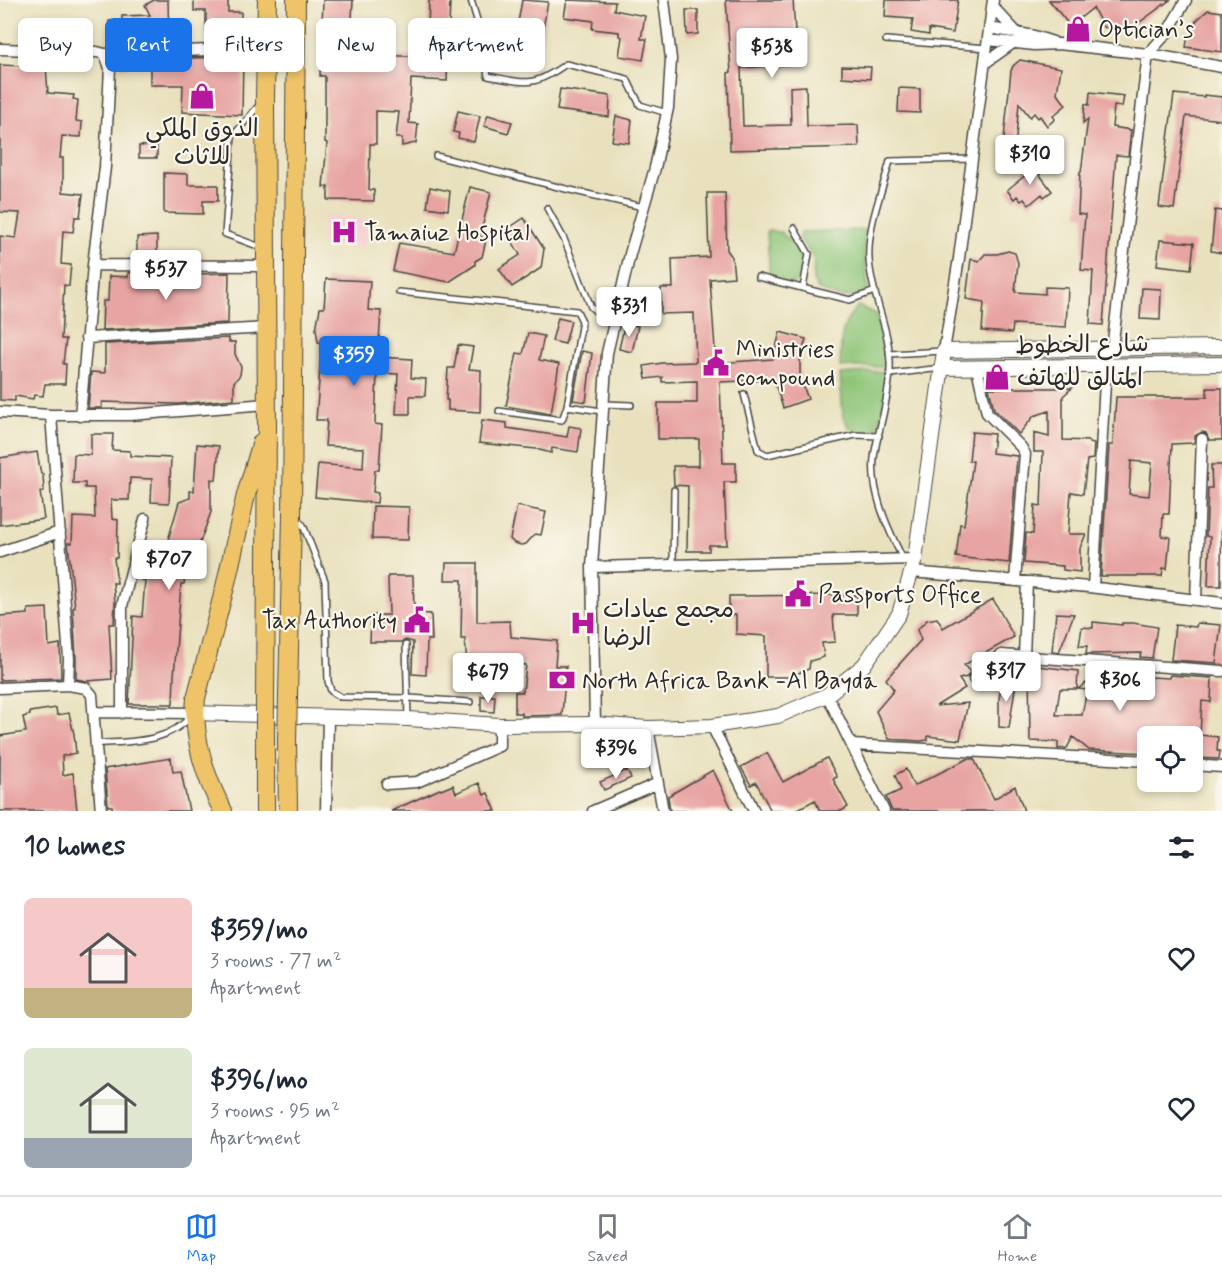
<!DOCTYPE html>
<meta charset="utf-8">
<style>
:root{--surface:#fff;--page:#f2f2f3;--text:#1f2937;--muted:#747a83;--line:#e0e1e3;--accent:#1a73e8}
body{margin:0;font-family:Mynerve,"Playpen Sans Arabic",sans-serif;background:var(--page);color:var(--text);height:100vh;display:flex;flex-direction:column;font-size:22px;white-space:nowrap}
*{box-sizing:border-box;margin:0}
p{font-size:20px;color:var(--muted)}
.icon{flex:none;width:33px;height:33px;fill:none;stroke:currentColor;stroke-width:2;stroke-linecap:round;stroke-linejoin:round}
.map{position:relative;height:811px;overflow:hidden}
.sheet{display:flex;flex-direction:column;background:var(--surface);flex:1}
.sheet>*{flex:none}
.hud{position:absolute;left:18px;top:18px;width:600px;height:54px;display:flex;gap:12px}
.fabs{position:absolute;left:1137px;top:726px;display:grid;gap:12px}
.fabs a{display:grid;place-items:center;width:66px;height:66px;border-radius:9px;background:var(--surface);box-shadow:0 3px 9px #0003;font-size:30px}
.price{position:absolute;translate:-50% -51px;padding:0 14px;border-radius:6px;background:#fff;color:#222;font-size:20px;line-height:39px;filter:drop-shadow(0 2px 3px #0008)}
.price::after{content:'';position:absolute;left:50%;top:36px;width:18px;height:14px;margin-left:-9px;background:inherit;clip-path:polygon(0 0,100% 0,50% 100%)}
.price.selected{background:var(--accent);color:#fff}
ul{padding:0;list-style:none}
li{display:flex;align-items:center;gap:18px;height:150px;padding:0 24px}
li span{display:grid;place-items:center;flex:none;width:168px;height:120px;border-radius:9px;color:#555}
li>.icon{margin-inline-start:auto}
span .icon{width:72px;height:72px;fill:#fffc;stroke-width:1}
li b{font-size:26px}
h2{display:flex;justify-content:space-between;align-items:center;height:72px;padding:0 24px;font-size:26px}
.pill{padding:0 21px;border-radius:9px;background:var(--surface);box-shadow:0 3px 9px #0003;font-size:21px;line-height:54px}
.pill.selected{background:var(--accent);color:#fff}
.dock{display:flex;justify-content:space-around;align-items:center;height:84px;border-top:2px solid var(--line);background:var(--surface);font-size:16px;color:var(--muted)}
.dock a{display:grid;justify-items:center;gap:3px}
.dock .selected{color:var(--accent)}
.map>svg:first-child{display:block}
.built{fill:#f6cfd5}
.green{fill:#8ec578;stroke:#5c7852;stroke-width:1.5}
.building{fill:#e7a4a2;fill-rule:evenodd}
.lines{fill:none;stroke-linecap:round;stroke-linejoin:round}
.service-casing{stroke:#484641;stroke-width:8}
.minor-casing{stroke:#484641;stroke-width:13}
.tertiary-casing{stroke:#484641;stroke-width:16}
.trunk-casing{stroke:#484641;stroke-width:20}
.service{stroke:#fff;stroke-width:5}
.minor{stroke:#fff;stroke-width:10}
.tertiary{stroke:#fff;stroke-width:14}
.trunk{stroke:#efc469;stroke-width:18}
.trunk-bridge-casing{stroke:#484641;stroke-width:20;stroke-linecap:butt}
.trunk-bridge{stroke:#efc469;stroke-width:18}
.labels{text-anchor:middle;stroke-width:4.5;stroke-linejoin:round;paint-order:stroke}
.poi-label{font-size:24px;fill:#2b2b2b;stroke:#fbf7ec;text-anchor:start}
.street-label{font-size:24px;fill:#2b2b2b;stroke:#fbf7ec}
</style>
<div class="map">
<svg width="1222" height="811" viewBox="0 0 1222 811">
<rect width="100%" height="100%" fill="#fbf7ec"/>
<filter id="ink" filterUnits="userSpaceOnUse"><feTurbulence type="fractalNoise" baseFrequency=".0167" numOctaves="2"/><feDisplacementMap in="SourceGraphic" scale="12" xChannelSelector="R" yChannelSelector="G"/><feConvolveMatrix kernelMatrix="1 2 1 2 8 2 1 2 1" color-interpolation-filters="sRGB"/></filter>
<filter id="wash" filterUnits="userSpaceOnUse"><feTurbulence type="fractalNoise" baseFrequency=".008" numOctaves="4" result="noise"/><feDisplacementMap in="SourceGraphic" scale="24" xChannelSelector="R" yChannelSelector="G"/><feGaussianBlur stdDeviation="1.35" result="paint"/><feColorMatrix in="noise" values="0 0 0 0 0 0 0 0 0 0 0 0 0 0 0 0 0 1.4 0 .05"/><feComposite in="paint" operator="in"/></filter>
<g filter="url(#wash)">
<rect width="100%" height="100%" fill="#e9e1be"/>
<path class="built" d="M324,216l43,3 -3,29 -43,-4z"/>
<path class="green" d="M866,230l-2,21 4,37 -4,6 -24,4 -23,-9 -4,-9 1,-21 -15,-22 1,-5z
M767,231l14,1c7,8 17,16 22,26 5,11 -1,25 -14,26 -6,1 -13,-3 -19,-4z
M858,306l18,8 8,37 1,16h-45c2,-27 -2,-40 18,-61z
M885,371l1,22 -6,31 -12,11 -19,-7 -6,-12 -3,-42z"/>
<g id="blocks">
<path class="building" d="M154,0h14l1,44 -60,2v-25h13v-5l28,-1 -5,-10z
M194,0h34v12h13v29l-30,2v-10h-5v-22h-12z
M323,0h30l-3,54 77,3 2,-57h21l-3,81 -36,-2 -2,44 9,1 -2,19 -14,3v-8h-6l3,-26 -23,-1v33h-6l-1,46h5v11l-46,-1v-13h-5l4,-44 -2,-1v-66h-5z
M522,0l26,2 -13,69 -34,-7 6,-31 9,1z
M567,0l48,2 -1,8 31,6 -4,23h6l-4,21 -24,-4 3,-19 -3,-1v-4l-27,-3 1,-8 -29,-4z
M726,0h67l4,64 -56,4 2,58 48,-1 -1,-38 16,-1 1,40 51,-1 1,22 -129,3 -2,-77 3,-1z
M886,0h72l-5,33 -24,-4v6l-18,-3 2,-13 -28,-2z
M1049,0h121l-38,28 -1,4 -28,-5 -10,-19 -23,18z
M686,10h12v24l-11,1z
M1208,10l14,2v40l-36,-5 2,-12h3l5,-14z
M243,56l-1,59 -60,-3 1,-27h-33v-19l-29,1v-6z
M1020,60l41,8 -4,25 9,12 -13,11 2,3 -8,7 -7,-10 -2,2 -4,-5 -4,4 -11,-14 -4,46 -12,-1 8,-77 2,-5z
M33,63l1,4 12,-1 2,27 26,2 -1,4 5,1 -2,21 6,1 -1,15 -19,-1 -2,22h3v34l20,2 -3,23h-5l-2,15 -10,-1 -2,33 10,1 -2,21 -5,-1 -3,54h5l-3,25h3l-1,20h-20l-2,12 -9,-1 -1,4 -18,-3v5l-15,-1v-164l16,2 4,-25 -20,-1v-147l22,1v-2z
M842,66l29,1 -1,12 -28,-2z
M899,88l21,1v24l-22,-1z
M560,89l50,7 -1,21 -52,-7z
M1090,92l34,4 -2,11 -8,-1 -2,21 19,3 -3,26 -12,-1 -13,170 -13,-1 3,-53 -12,-1 4,-55 -7,-1 2,-42h1l7,-53 -5,4 2,-19 4,1z
M1174,94l30,3v-2l18,2v23l-36,-4 -12,93 -15,-2z
M458,111l22,5 -6,26 -16,-4 1,-5 -6,-1z
M488,115l24,7 -4,11 -24,-7z
M616,116l16,4 -3,23 -17,-2z
M157,145v13h-18v-12z
M1031,163l21,28 -8,6 -2,-3 -13,11 -5,-6 -3,2 -4,-5 -3,3 -7,-9 20,-16 -4,-4z
M164,173l24,1v11h30v16h-15v13l-39,-1z
M430,187l20,4 -2,19 -21,-3z
M470,187l21,5 -11,44 6,4 -4,17 -7,4v4l-26,17 -56,-11 6,-28 55,9z
M707,193h18l2,57 5,7 2,20 -24,2 6,84 57,-4 7,-27 26,7 -6,22v16l8,22 -25,9 -9,-28 -54,2 3,81h13v19h-12l3,63h-18v6h-22l1,-65 -14,-1 -1,-19h26v-27h-41v-36h39v-22l-35,1v-5l-16,2 -2,-13 18,-3 34,-1 -2,-49 -33,1v-26h12l-1,-29 37,-2z
M1215,210l7,1v42l-11,-2z
M524,218l20,31 -3,19 -29,19 -13,-18 21,-14 -14,-25z
M157,236v22h-20v-21z
M1160,240l34,3 -3,26 -34,-4z
M1008,251l7,2 3,10 -3,29 30,2v-7l23,1 -2,39 -53,-3 -1,9 -30,-2 2,-29 -18,-3 5,-40 8,2 6,-7h12z
M128,273h40v2l61,-2 -1,50 -126,7 1,-29h5l1,-25 19,1z
M326,279l44,2 -2,29 13,1 -3,46 34,2 -1,19 15,1 -1,17h-15v18h-14l2,-40 -21,-1 -2,51 7,1 -3,45h-4l-2,22 5,1 -1,10 -62,-6 3,-33 45,4 1,-20 -39,-2 2,-26h-11l6,-77 -4,-1 -2,-13 4,-21h4z
M1142,288l19,1 -1,31 -20,-1z
M558,318l13,3 -6,23 -13,-3z
M625,323l13,3 -6,26 -13,-3z
M528,333l16,3 -5,24 20,4 -8,50 -45,-8 11,-53 6,1z
M229,338v4h6v12l6,13 -1,8 -6,7v17l-56,5 -76,-2v6h-14l3,-36 14,1v-29z
M458,345l15,2 -4,22 12,1 -1,42 -32,-2v-10h-2l2,-32h6z
M582,351l10,2 -6,49 -13,-2z
M989,388h83l-9,8v44l26,1v2l5,1 -1,15 -6,1 -4,34 -12,-2 -3,42h18l-6,14v24l-17,-2v-4l-39,-3 2,-30 7,1 2,-29 6,1 2,-54h-9v-19l15,4v-26l-15,5 -15,18 -25,-25z
M1207,388h15v52h-13l-3,-7 -4,-1 -7,4 -1,7 -22,1 -3,70h-6l-1,22 8,1 -3,32 -4,-1 -1,8h-61l8,-131h4l3,-48h91zM1131,461l21,2 -3,33 -20,-2z
M482,420l25,3v5l60,9 2,-11 12,2 -3,24 -26,-4 -1,5 -15,-4 -57,-6z
M972,432l22,2 -2,19 25,3 -8,107 -53,-6 4,-33 4,1 9,-64h-4z
M91,434h22l-1,16 18,1v5l41,2 -2,45 -18,-1 1,-23 -22,-1 -1,22h-18l1,19 6,1 -1,38h-3l3,25h-4l2,19 -1,22h-5l3,55 -25,2 -11,-2v-21l-3,-50 2,-1 -7,-64h4l1,-26 22,1 -1,-30h-9v-5h-12l1,-29 17,1z
M197,444l22,2 -3,34 -5,-1v33l-17,47 -7,-1 -3,26h-3l-7,92 -1,28h-44l4,-88 9,1 3,-37h-4l2,-21 19,2 17,-59 11,-4v-7h4z
M37,452l4,22h2l1,18h-4l4,27 -44,6v-67z
M1211,465h11l-1,121h-13l2,-49 -4,-1 2,-48h4z
M373,506l36,1 -1,33 -36,-1z
M517,506l29,6 -5,23 -6,-1 -9,10 -5,1 -7,-2 -4,-4z
M446,563h31v59l33,-1 1,16 46,4 -2,25h11l-4,49 -40,1v-3h-7v-21h8l3,-27 -21,-3 1,-4h-29l1,6h-11l-2,-25h-4l1,-59h-17z
M388,576h25l1,37 17,1 1,26h-5l-1,35 -14,-1 1,-32 -7,-2 -4,2h-32l1,-27h18z
M857,595v20h-24l2,27 -13,1 2,14 -14,4 -1,8 -21,8h-22v-41l-30,-2v-19h-7v-19z
M993,599l21,38 -50,28 6,7 -3,5 -8,2 6,9 -29,18 32,-3 -8,37 -32,-4v4l-8,1 -31,-2 -13,-28 18,-21 -8,-11 35,-39 -4,-10 10,-10 10,-2 6,10z
M47,608l2,38 11,-2 1,34 -61,2v-64l28,-2v-5z
M1056,613l18,1 -15,38 -7,-1z
M1093,622l29,3v-2h11l24,4 -5,31 -12,-1 1,-4 -55,1 1,-8h-8l3,-19 11,1z
M1197,623l24,2 -5,38 -45,-3 4,-35 21,2z
M1029,665l49,6 -1,18h-17l-4,26h26l5,-25 -9,-1 16,-12h21v3l35,4 1,-7 18,1 1,-3 42,3 -1,24 -9,-1 -2,34 18,2 -1,14h3l-1,8 -27,-1v-22h-44v17l-59,-3 -16,-13 -6,11 -9,1v-7l-28,-1z
M1002,681l14,1 -7,46 -10,-1v-28z
M481,696h14l-1,16 -13,-1z
M56,708l1,7 12,-2 5,21 2,19 -14,3 1,19 10,-2 4,38h-77v-75l26,-4 -3,-15 7,-2v-3z
M767,753l16,29 44,-24 10,19 -4,2 15,28 -7,4h-21l-5,-11 -21,11h-23l-15,-29 -5,3 -10,-18z
M171,758l2,14 8,-1 8,40h-76l-1,-5h-4l-3,-37z
M967,759h7l20,40 21,-13 9,25h-132l-6,-14 15,-7 -6,-15 11,-6 8,17z
M627,770l4,8 -27,12 -4,-8z
M713,770l20,41h-63l-2,-15z
M479,783l5,12 4,-2 8,18h-105l49,-22 1,1 12,-5 3,8z"/>
</g>
</g>
<g filter="url(#ink)">
<use href="#blocks" fill-opacity="0" stroke="#484641" stroke-width="1.5"/>
<g class="lines">
<g class="service-casing">
<path id="service" d="M471,0l9,30 8,46c39,7 44,12 78,-12l61,15 13,26 27,8
M886,40l101,8
M260,104l-28,33 -7,97 38,14
M436,156l130,33 77,18
M547,208l17,31 27,68 8,7 16,4
M794,228l15,26 -6,34
M758,277l92,23 25,-9
M399,292l178,19 5,10 -15,85 35,5
M889,354l54,-3
M890,374l52,-6
M744,394l14,56 9,5 89,-20 23,1
M604,404l27,1
M499,411l63,9 5,-14
M297,520l6,5 22,56 3,100 3,10 10,6 68,1 61,4
M903,559c-16,-32 -35,-72 -28,-108 5,-27 14,-53 15,-81 2,-38 -19,-73 -21,-111 -2,-32 13,-67 21,-98l82,-2
M673,565l1,-75
M406,645l2,73
M95,744c34,-3 72,0 96,-28"/>
</g>
<g class="minor-casing">
<path id="minor" d="M992,6l25,27
M990,28l44,8 19,6
M988,40l46,5 25,-1 89,10 74,13
M0,49l97,3 8,2 5,14 -5,99 -12,98 -13,151
M105,54l161,-6
M985,63l28,-20
M93,265l174,1
M86,338l181,-10
M1112,349l36,-295 19,-21 19,-33
M944,351l15,-93 34,-258
M977,368l10,45 34,34 4,7 -10,127
M0,412l51,3h79l137,-11
M51,415l18,244 -1,26 18,3 6,7 9,116
M0,552l60,-20
M592,567l323,-8
M911,572l178,15 133,16
M1093,587l13,-221
M1196,600l6,-161
M1024,656l3,-74
M974,679l10,-13 18,-11 220,16
M0,688l68,-3
M827,695l57,116
M93,712l101,1
M122,713v-107l23,-87
M595,724l-3,-157 15,-214 23,-99 25,-86 13,-60 3,-49 -7,-59
M712,726l42,85
M648,728l15,83
M852,745l296,16
M1192,765l30,2
M387,784l30,-2 82,-36v-21
M326,811l2,-93
M593,811l63,-27"/>
</g>
<g class="tertiary-casing">
<path id="tertiary" d="M942,368l280,-4
M194,713l214,6 91,6 96,-1 53,4 64,-2 66,-10 49,-21 37,-30 35,-51 16,-55 29,-208 278,-4"/>
</g>
<g class="trunk-casing">
<path id="trunk" d="M288,695l4,-178 4,-517
M265,697l2,-271 -2,-328 2,-98
M287,740l1,71
M265,741v70
M223,811c-18,-34 -31,-75 -27,-113l29,-111 21,-92 16,-53"/>
</g>
<use href="#service" class="service"/>
<use href="#minor" class="minor"/>
<use href="#tertiary" class="tertiary"/>
<use href="#trunk" class="trunk"/>
<g class="trunk-bridge-casing">
<path id="trunk-bridge" d="M287,740l1,-45
M265,741v-44"/>
</g>
<use href="#trunk-bridge" class="trunk-bridge"/>
</g>
</g>
<defs>
<g id="shop-bare" transform="scale(2.07)"><path d="M-5-2.5h2.3a2.7 3.5 0 0 1 5.4 0H5L5.5 6h-11ZM-1.5-2.5h3a1.5 2.3 0 0 0-3 0Z" fill="#b5179e" stroke="#fbf7ec" stroke-width="2.5" paint-order="stroke"/></g>
<g id="hospital-bare" transform="scale(2.07)"><path d="M-5-5h3v3.5h4V-5h3V5h-3V1.5h-4V5h-3Z" fill="#b5179e" stroke="#fbf7ec" stroke-width="2.5" paint-order="stroke"/></g>
<g id="civic-bare" transform="scale(2.07)"><path d="M-.6-6.5H3V-4.5H.6V-3L4-1V1h2V6H-6V1h2V-1L-.6-3ZM-1.2 2.5V6h2.4V2.5Z" fill="#b5179e" stroke="#fbf7ec" stroke-width="2.5" paint-order="stroke"/></g>
<g id="bank-bare" transform="scale(2.07)"><path d="M-6-4H6V4H-6ZM0-2.3a2.3 2.3 0 1 0 0 4.6a2.3 2.3 0 1 0 0-4.6Z" fill="#b5179e" stroke="#fbf7ec" stroke-width="2.5" paint-order="stroke"/></g>
</defs>
<g fill-rule="evenodd">
<use href="#shop-bare" x="1078" y="29"/>
<use href="#shop-bare" x="202" y="96"/>
<use href="#hospital-bare" x="344" y="232"/>
<use href="#civic-bare" x="716" y="363"/>
<use href="#shop-bare" x="997" y="377"/>
<use href="#civic-bare" x="798" y="594"/>
<use href="#civic-bare" x="417" y="620"/>
<use href="#hospital-bare" x="583" y="623"/>
<use href="#bank-bare" x="562" y="680"/>
</g>
<g class="labels">
<g class="poi-label">
<text x="1098" y="37">Optician’s</text>
<text x="202" y="136" text-anchor="middle">الذوق الملكي<tspan x="202" dy="28">للاثاث</tspan></text>
<text x="364" y="240">Tamaiuz Hospital</text>
<text x="736" y="357">Ministries<tspan x="736" dy="28">compound</tspan></text>
<text x="1017" y="385">المتالق للهاتف</text>
<text x="818" y="602">Passports Office</text>
<text x="603" y="617">مجمع عيادات<tspan x="603" dy="28">الرضا</tspan></text>
<text x="397" y="628" text-anchor="end">Tax Authority</text>
<text x="582" y="688">North Africa Bank -Al Bayda</text>
</g>
<g class="street-label">
<text transform="translate(1082 344) rotate(-1)" y="8">شارع الخطوط</text>
</g>
</g>
</svg>
<div class="fabs">
<a><svg class="icon" aria-label="locate" viewBox="0 0 24 24"><circle cx="12" cy="12" r="6"/><path d="M12 2v4M12 18v4M2 12h4M18 12h4"/></svg></a>
</div>
<b class="price" style="left:772px;top:79px">$538</b>
<b class="price" style="left:1030px;top:186px">$310</b>
<b class="price" style="left:166px;top:301px">$537</b>
<b class="price" style="left:629px;top:338px">$331</b>
<b class="price selected" style="left:354px;top:387px">$359</b>
<b class="price" style="left:169px;top:591px">$707</b>
<b class="price" style="left:1006px;top:703px">$317</b>
<b class="price" style="left:488px;top:704px">$679</b>
<b class="price" style="left:1120px;top:712px">$306</b>
<b class="price" style="left:616px;top:780px">$396</b>
<div class="hud">
<a class="pill">Buy</a>
<a class="pill selected">Rent</a>
<a class="pill">Filters</a>
<a class="pill">New</a>
<a class="pill">Apartment</a>
</div>
</div>
<section class="sheet">
<h2>10 homes<svg class="icon" aria-label="filters" viewBox="0 0 24 24"><path d="M4 7h16M4 17h16"/><circle cx="9" cy="7" r="2"/><circle cx="15" cy="17" r="2"/></svg></h2>
<ul>
<li><span style="background:linear-gradient(#f6c9c9 75%,#c2b280 0)"><svg class="icon" aria-label="home" viewBox="0 0 24 24"><path d="M3 11l9-7 9 7M6 9v11h12V9"/></svg></span><div><b>$359/mo</b><p>3 rooms · 77 m²</p><p>Apartment</p></div><svg class="icon" aria-label="heart" viewBox="0 0 24 24"><path d="M12 20l-8-8c-3-5 5-10 8-4 3-6 11-1 8 4z"/></svg></li>
<li><span style="background:linear-gradient(#dfe7d0 75%,#9aa5b1 0)"><svg class="icon" aria-label="home" viewBox="0 0 24 24"><path d="M3 11l9-7 9 7M6 9v11h12V9"/></svg></span><div><b>$396/mo</b><p>3 rooms · 95 m²</p><p>Apartment</p></div><svg class="icon" aria-label="heart" viewBox="0 0 24 24"><path d="M12 20l-8-8c-3-5 5-10 8-4 3-6 11-1 8 4z"/></svg></li>
</ul>
</section>
<nav class="dock">
<a class="selected"><svg class="icon" aria-label="map" viewBox="0 0 24 24"><path d="M3 6l6-2 6 2 6-2v14l-6 2-6-2-6 2zM9 4v14M15 6v14"/></svg>Map</a>
<a><svg class="icon" aria-label="saved" viewBox="0 0 24 24"><path d="M7 4h10v16l-5-4-5 4z"/></svg>Saved</a>
<a><svg class="icon" aria-label="home" viewBox="0 0 24 24"><path d="M3 11l9-7 9 7M6 9v11h12V9"/></svg>Home</a>
</nav>
